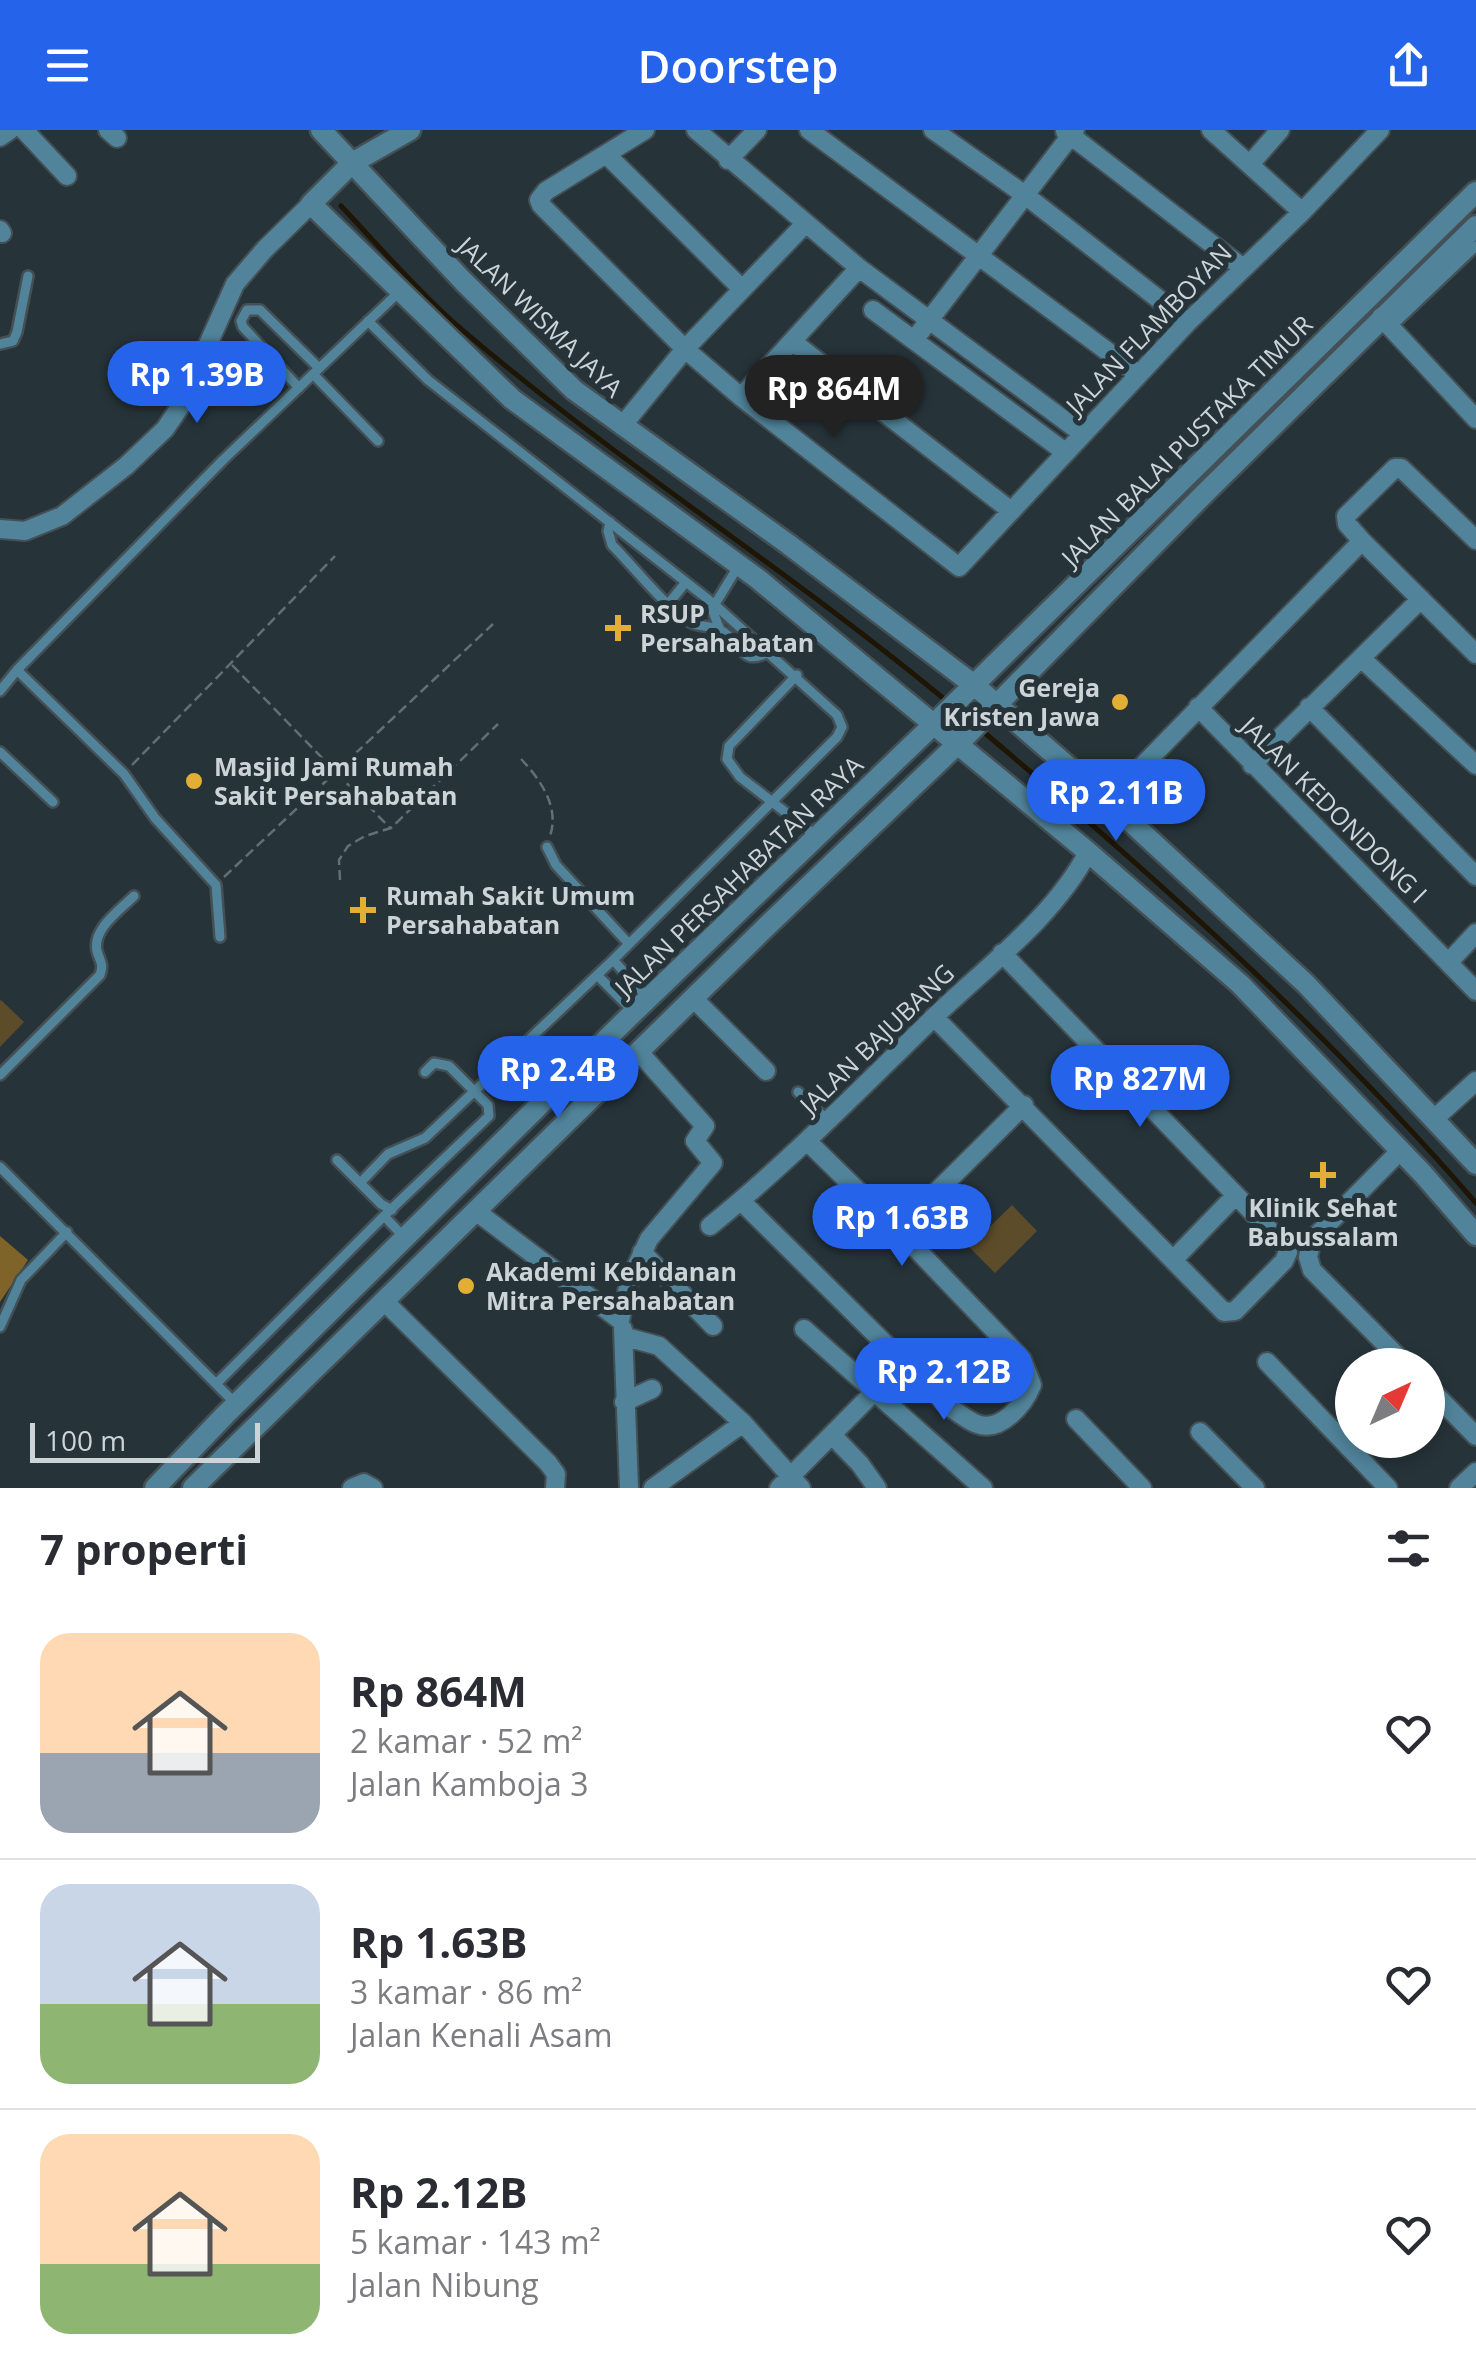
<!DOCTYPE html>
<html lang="id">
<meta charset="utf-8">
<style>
:root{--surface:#fff;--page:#f2f2f3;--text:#2b2b33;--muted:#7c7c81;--line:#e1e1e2;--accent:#2563eb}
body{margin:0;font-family:"Open Sans",sans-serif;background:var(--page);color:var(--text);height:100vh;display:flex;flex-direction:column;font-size:38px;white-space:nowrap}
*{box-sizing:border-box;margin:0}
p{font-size:32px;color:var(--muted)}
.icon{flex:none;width:55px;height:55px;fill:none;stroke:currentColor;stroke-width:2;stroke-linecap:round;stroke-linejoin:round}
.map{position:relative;height:1358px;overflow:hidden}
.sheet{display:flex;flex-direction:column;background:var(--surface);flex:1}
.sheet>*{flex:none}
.needle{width:65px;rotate:44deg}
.buttons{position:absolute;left:1335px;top:1218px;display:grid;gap:20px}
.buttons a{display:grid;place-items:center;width:110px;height:110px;border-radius:50%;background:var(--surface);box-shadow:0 5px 15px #0003;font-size:50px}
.scale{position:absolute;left:30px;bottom:25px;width:230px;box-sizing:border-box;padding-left:10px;border:5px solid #ccd4d8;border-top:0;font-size:28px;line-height:35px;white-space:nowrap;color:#ccd4d8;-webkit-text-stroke:8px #263339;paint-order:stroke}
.price{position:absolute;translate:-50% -85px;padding:0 22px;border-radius:35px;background:var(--accent);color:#fff;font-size:32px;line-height:65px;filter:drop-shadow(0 2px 5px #0008)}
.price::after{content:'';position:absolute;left:50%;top:60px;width:30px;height:22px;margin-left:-15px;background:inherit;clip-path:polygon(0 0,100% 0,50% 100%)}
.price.selected{background:#222;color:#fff}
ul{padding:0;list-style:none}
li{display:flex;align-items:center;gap:30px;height:250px;padding:0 40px}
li+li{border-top:2px solid var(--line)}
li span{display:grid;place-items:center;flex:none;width:280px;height:200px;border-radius:30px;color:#555}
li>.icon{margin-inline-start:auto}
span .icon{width:120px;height:120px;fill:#fffc;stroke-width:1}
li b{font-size:42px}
h2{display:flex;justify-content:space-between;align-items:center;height:120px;padding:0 40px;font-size:42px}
header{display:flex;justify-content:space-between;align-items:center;height:130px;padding:0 40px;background:var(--accent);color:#fff;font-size:45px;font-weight:600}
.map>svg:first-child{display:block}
.green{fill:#5c4c2a}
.forest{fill:#7f6328}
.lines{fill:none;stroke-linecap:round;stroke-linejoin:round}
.stream{stroke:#1e1504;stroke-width:5}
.service-casing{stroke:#445056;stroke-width:14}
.minor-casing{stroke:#445056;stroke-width:22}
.tertiary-casing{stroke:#445056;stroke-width:25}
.path{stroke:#646f74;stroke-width:2.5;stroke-dasharray:10 5;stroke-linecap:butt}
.service{stroke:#51849b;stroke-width:9}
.minor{stroke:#51849b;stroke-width:18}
.tertiary{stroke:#51849b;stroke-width:20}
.poi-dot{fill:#e2ae34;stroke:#263339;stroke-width:4}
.labels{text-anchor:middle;stroke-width:10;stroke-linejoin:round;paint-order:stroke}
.street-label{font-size:25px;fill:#ccd4d8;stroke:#263339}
.poi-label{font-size:25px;font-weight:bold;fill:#ccd4d8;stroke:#263339;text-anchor:start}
</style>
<header><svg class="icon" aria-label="menu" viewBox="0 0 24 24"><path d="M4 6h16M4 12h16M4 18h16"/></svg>Doorstep<svg class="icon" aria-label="share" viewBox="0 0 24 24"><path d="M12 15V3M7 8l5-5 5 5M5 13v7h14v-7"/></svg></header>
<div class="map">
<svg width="1476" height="1358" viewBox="0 0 1476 1358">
<rect width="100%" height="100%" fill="#263339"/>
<path class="green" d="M1,870l23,22 -24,25v-46z
M1012,1075l25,26 -42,42 -26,-26z"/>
<path class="forest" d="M0,1106l28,24 -28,42z"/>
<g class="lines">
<path class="stream" d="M341,76c36,38 72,80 111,115 158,137 336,248 497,382
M980,599c176,148 345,300 496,474"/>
<g class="service-casing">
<path id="service" d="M1391,197l85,-81
M0,214l13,-3 4,-9 11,-56
M313,244l65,67
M299,258l-56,-61 -2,-6 6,-11h13l59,58
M610,392l-2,9 4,14c23,23 51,60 78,77 10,6 21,3 30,8 22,11 20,39 50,21
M669,473l17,-21
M720,500l-8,-21 27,-44
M797,545l-68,71 -2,13 13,18 75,58
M0,561l17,-21
M0,622l53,50
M547,717l9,18 73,79
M220,807l-4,-52 -61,-67 -31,-44 -107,-104 206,-210 176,-168
M613,830l35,38
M597,845l37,37
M0,945l100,-100c4,-12 0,-13 -3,-24 -5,-22 23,-41 37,-55
M798,962l30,29
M337,1030l44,44 11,6
M0,1037l235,236
M361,1052l27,-28 37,-16 188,-178 224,-223 5,-10 -5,-12 -123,-111 -286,-224 -60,-59
M384,1086l105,-100 -1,-11 -39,-39 -15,-3 -9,9
M0,1197l21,-47 46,-48
M217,1253l167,-167 19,20"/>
</g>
<g class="minor-casing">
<path id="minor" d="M24,0l43,46
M108,0l9,8
M645,0l-99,61 -7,9 2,5 144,144 56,48 218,170 229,-245 114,-110 78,-82
M696,0l163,138 224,166
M809,0l329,244
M933,0l92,65 163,127
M1211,0l91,82
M1065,1l178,137
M0,7l10,-7
M607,25l135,134
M728,30l29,-30
M1251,33l29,-33
M0,100l2,3
M873,180l192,142
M1381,187l95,102
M914,210l161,-210
M793,212l217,168
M741,267l118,-129
M622,296l63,-77 120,-125
M0,399l25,2 37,-15 64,-50 39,-37 15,-22 55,-123 30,-35 46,-45
M1476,410l-75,-72h-6l-49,48 1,8 15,17 114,113
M1361,528l115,107
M1198,577l278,284
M1309,577l167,169
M1252,635l169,-166
M1108,671l254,-260
M1449,832l27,-29
M694,869l72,72
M934,887l290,295 11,-1 49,-50 4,-9 -2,-5 -284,-294
M1434,989l42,-38
M1401,1020l-89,90 -4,17 4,13 94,95
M741,1071l208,206c9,5 18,13 28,17 23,9 47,-19 55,-39l-10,-26 -124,-129 -91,-89
M477,1082l143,108
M710,1096c79,-64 150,-137 223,-208 52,-50 122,-102 155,-166
M898,1100l126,-125
M642,1122l71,74
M1174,1129l62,-64
M385,1172l163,161 8,11 -1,14
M620,1190l10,-40 19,-41 64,-76 -18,-22 10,-15 -66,-74
M623,1199l6,159
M804,1199l179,159
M626,1207l33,9 84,77 58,65
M1267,1232l121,126
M1428,1257l48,49
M624,1272l28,-13
M1076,1289l66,69
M1200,1302l55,56
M833,1306l27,28 17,24
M352,1358l12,-5 9,5
M653,1358l90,-65
M779,1358l95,-96
M1459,1358l17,-16"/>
</g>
<g class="tertiary-casing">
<path id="tertiary" d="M321,0l142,151 111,109 214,154 186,141 134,116 198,183 170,180
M410,0l-58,33 -41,41 201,195 246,180 330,273 152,132 183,190 53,61
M155,1358l70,-73 409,-403 299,-287 543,-533
M193,1358l576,-564 197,-188 238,-242 272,-268"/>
</g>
<path class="path" d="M232,535l158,163
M521,629c19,20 39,48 29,77
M132,635l203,-209
M224,747l269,-253
M340,750l-1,-20 9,-14 17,-10 26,-8 107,-104"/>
<use href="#service" class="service"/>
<use href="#minor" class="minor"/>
<use href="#tertiary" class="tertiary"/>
</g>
<g class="poi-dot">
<path d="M613 483h10v10h10v10h-10v10h-10v-10h-10v-10h10z"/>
<circle cx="1120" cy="572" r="10"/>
<circle cx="194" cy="651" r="10"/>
<path d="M358 765h10v10h10v10h-10v10h-10v-10h-10v-10h10z"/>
<path d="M1318 1030h10v10h10v10h-10v10h-10v-10h-10v-10h10z"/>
<circle cx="466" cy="1156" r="10"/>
</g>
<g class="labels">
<g class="street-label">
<text transform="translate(540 187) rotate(44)" y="9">JALAN WISMA JAYA</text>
<text transform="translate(1149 199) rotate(-46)" y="9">JALAN FLAMBOYAN</text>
<text transform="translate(1187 311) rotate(-45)" y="9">JALAN BALAI PUSTAKA TIMUR</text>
<text transform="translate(1334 680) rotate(45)" y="9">JALAN KEDONDONG I</text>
<text transform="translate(739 746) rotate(-44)" y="9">JALAN PERSAHABATAN RAYA</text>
<text transform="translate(877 909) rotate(-44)" y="9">JALAN BAJUBANG</text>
</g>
<g class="poi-label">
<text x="640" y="493">RSUP<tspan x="640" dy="29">Persahabatan</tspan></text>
<text x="1100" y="567" text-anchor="end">Gereja<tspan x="1100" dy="29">Kristen Jawa</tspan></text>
<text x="214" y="646">Masjid Jami Rumah<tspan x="214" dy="29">Sakit Persahabatan</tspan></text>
<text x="386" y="775">Rumah Sakit Umum<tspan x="386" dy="29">Persahabatan</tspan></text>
<text x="1323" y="1087" text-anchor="middle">Klinik Sehat<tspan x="1323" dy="29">Babussalam</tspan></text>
<text x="486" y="1151">Akademi Kebidanan<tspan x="486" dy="29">Mitra Persahabatan</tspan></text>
</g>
</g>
</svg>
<div class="buttons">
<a><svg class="needle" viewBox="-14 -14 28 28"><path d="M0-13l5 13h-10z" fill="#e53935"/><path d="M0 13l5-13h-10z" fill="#7c7c81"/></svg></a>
</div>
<div class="scale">100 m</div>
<b class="price" style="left:197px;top:296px">Rp 1.39B</b>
<b class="price selected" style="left:834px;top:310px">Rp 864M</b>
<b class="price" style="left:1116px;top:714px">Rp 2.11B</b>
<b class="price" style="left:558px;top:991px">Rp 2.4B</b>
<b class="price" style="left:1140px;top:1000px">Rp 827M</b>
<b class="price" style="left:902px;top:1139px">Rp 1.63B</b>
<b class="price" style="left:944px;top:1293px">Rp 2.12B</b>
</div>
<section class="sheet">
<h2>7 properti<svg class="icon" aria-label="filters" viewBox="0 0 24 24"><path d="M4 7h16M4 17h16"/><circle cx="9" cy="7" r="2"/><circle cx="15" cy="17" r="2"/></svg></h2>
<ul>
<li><span style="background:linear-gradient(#ffd9b3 60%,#9aa5b1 0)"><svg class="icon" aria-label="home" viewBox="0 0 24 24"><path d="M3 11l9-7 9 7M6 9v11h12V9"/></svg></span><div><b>Rp 864M</b><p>2 kamar · 52 m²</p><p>Jalan Kamboja 3</p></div><svg class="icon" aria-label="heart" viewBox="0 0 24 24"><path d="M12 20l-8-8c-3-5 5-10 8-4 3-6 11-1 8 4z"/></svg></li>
<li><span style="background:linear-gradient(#c9d6e8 60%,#8fb573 0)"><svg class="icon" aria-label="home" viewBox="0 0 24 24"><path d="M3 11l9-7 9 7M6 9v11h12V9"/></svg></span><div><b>Rp 1.63B</b><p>3 kamar · 86 m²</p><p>Jalan Kenali Asam</p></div><svg class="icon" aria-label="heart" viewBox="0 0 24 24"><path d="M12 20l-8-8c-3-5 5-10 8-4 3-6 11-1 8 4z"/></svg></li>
<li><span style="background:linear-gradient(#ffd9b3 65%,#8fb573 0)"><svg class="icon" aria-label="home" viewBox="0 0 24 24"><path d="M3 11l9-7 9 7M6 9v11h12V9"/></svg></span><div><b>Rp 2.12B</b><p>5 kamar · 143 m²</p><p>Jalan Nibung</p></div><svg class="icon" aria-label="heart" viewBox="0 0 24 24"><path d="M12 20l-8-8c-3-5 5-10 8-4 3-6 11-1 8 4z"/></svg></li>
</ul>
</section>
